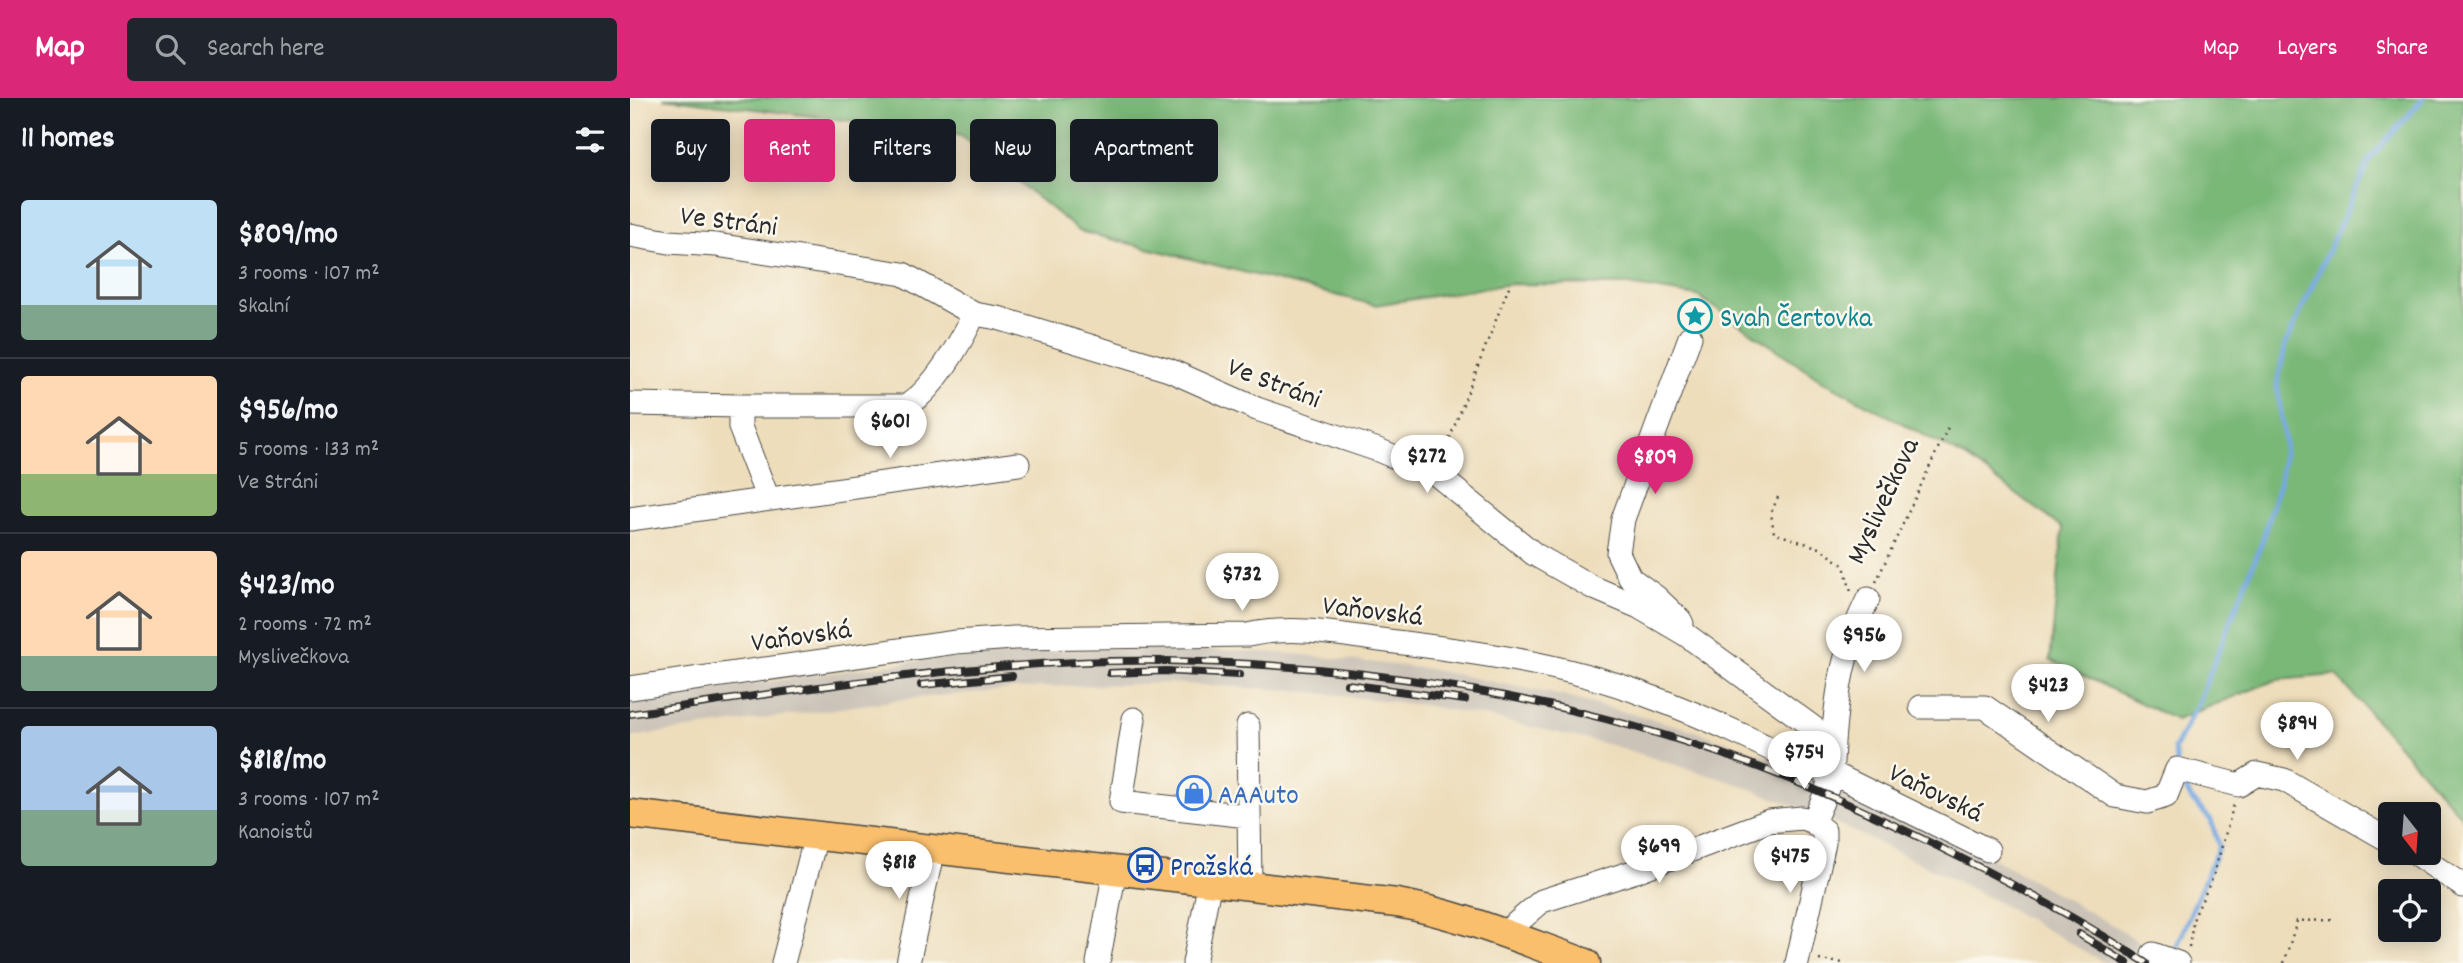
<!DOCTYPE html>
<meta charset="utf-8">
<style>
:root{--surface:#171b24;--page:#20242c;--text:#f1f3f6;--muted:#9ea1a6;--line:#363941;--accent:#db2777}
body{margin:0;font-family:Dekko,sans-serif;background:var(--page);color:var(--text);height:100vh;display:flex;flex-direction:column;font-size:26px;white-space:nowrap}
*{box-sizing:border-box;margin:0}
p{font-size:23px;color:var(--muted)}
.icon{flex:none;width:38px;height:38px;fill:none;stroke:currentColor;stroke-width:2;stroke-linecap:round;stroke-linejoin:round}
.map{position:relative;flex:1;overflow:hidden}
.details{display:flex;flex-direction:column;background:var(--surface);width:630px}
.details>*{flex:none}
.banner{position:absolute;left:21px;top:21px;width:665px;height:63px;display:flex;gap:14px}
.needle{width:46px;rotate:163deg}
.buttons{position:absolute;left:1748px;top:704px;display:grid;gap:14px}
.buttons a{display:grid;place-items:center;width:63px;height:63px;border-radius:7px;background:var(--surface);box-shadow:0 4px 18px #0003;font-size:35px}
.price{position:absolute;translate:-50% -60px;padding:0 16px;border-radius:24px;background:#fff;color:#222;font-size:23px;line-height:46px;filter:drop-shadow(0 2px 4px #0008)}
.price::after{content:'';position:absolute;left:50%;top:42px;width:21px;height:16px;margin-left:-10px;background:inherit;clip-path:polygon(0 0,100% 0,50% 100%)}
.price.on{background:var(--accent);color:#fff}
ul{padding:0;list-style:none}
li{display:flex;align-items:center;gap:21px;height:175px;padding:0 21px}
li+li{border-top:2px solid var(--line)}
li span{display:grid;place-items:center;flex:none;width:196px;height:140px;border-radius:7px;color:#555}
li>.icon{margin-inline-start:auto}
span .icon{width:84px;height:84px;fill:#fffc;stroke-width:1}
li b{font-size:30px}
h2{display:flex;justify-content:space-between;align-items:center;height:84px;padding:0 21px;font-size:30px}
.pill{padding:0 24px;border-radius:7px;background:var(--surface);box-shadow:0 4px 18px #0003;font-size:24px;line-height:63px}
.pill.on{background:var(--accent);color:#fff}
header{display:flex;align-items:center;gap:42px;box-sizing:border-box;height:98px;padding:0 35px;background:var(--accent);color:#fff}
header strong{font-size:33px}
nav{display:flex;gap:38px;margin-inline-start:auto;font-size:24px}
.search{width:490px;height:63px;background:var(--page);display:flex;align-items:center;gap:18px;box-sizing:border-box;padding:0 24px;border-radius:7px;color:var(--muted);font-size:26px}
main{display:flex;flex:1;min-height:0}
.map>svg:first-child{display:block}
.industrial{fill:#cbc3b8}
.forest{fill:#7ab878;stroke:#527252;stroke-width:2}
.lines{fill:none;stroke-linecap:round;stroke-linejoin:round}
.stream{stroke:#75a8e1;stroke-width:5}
.minor-casing{stroke:#484641;stroke-width:25}
.major-casing{stroke:#484641;stroke-width:31}
.path{stroke:#484641;stroke-width:2.5;stroke-dasharray:2 5;stroke-linecap:butt}
.minor{stroke:#fff;stroke-width:23}
.major{stroke:#f9bf6d;stroke-width:28}
.rail-casing{stroke:#2b2b2b;stroke-width:8}
.rail{stroke:#fbf7ec;stroke-width:5;stroke-dasharray:16;stroke-linecap:butt}
.labels{text-anchor:middle;stroke-width:5;stroke-linejoin:round;paint-order:stroke}
.street-label{font-size:28px;fill:#2b2b2b;stroke:#fbf7ec}
.culture-label{font-size:28px;fill:#0d838f;stroke:#fbf7ec;text-anchor:start}
.shop-label{font-size:28px;fill:#366cbe;stroke:#fbf7ec;text-anchor:start}
.transit-label{font-size:28px;fill:#164399;stroke:#fbf7ec;text-anchor:start}
</style>
<header>
<strong>Map</strong>
<div class="search"><svg class="icon" aria-label="search" viewBox="0 0 24 24"><circle cx="10" cy="10" r="6"/><path d="M15 15l6 6"/></svg>Search here</div>
<nav><a>Map</a><a>Layers</a><a>Share</a></nav>
</header>
<main>
<section class="details">
<h2>11 homes<svg class="icon" aria-label="filters" viewBox="0 0 24 24"><path d="M4 7h16M4 17h16"/><circle cx="9" cy="7" r="2"/><circle cx="15" cy="17" r="2"/></svg></h2>
<ul>
<li><span style="background:linear-gradient(#bfe0f5 75%,#7fa58c 0)"><svg class="icon" aria-label="home" viewBox="0 0 24 24"><path d="M3 11l9-7 9 7M6 9v11h12V9"/></svg></span><div><b>$809/mo</b><p>3 rooms · 107 m²</p><p>Skalní</p></div></li>
<li><span style="background:linear-gradient(#ffd9b3 70%,#8fb573 0)"><svg class="icon" aria-label="home" viewBox="0 0 24 24"><path d="M3 11l9-7 9 7M6 9v11h12V9"/></svg></span><div><b>$956/mo</b><p>5 rooms · 133 m²</p><p>Ve Stráni</p></div></li>
<li><span style="background:linear-gradient(#ffd9b3 75%,#7fa58c 0)"><svg class="icon" aria-label="home" viewBox="0 0 24 24"><path d="M3 11l9-7 9 7M6 9v11h12V9"/></svg></span><div><b>$423/mo</b><p>2 rooms · 72 m²</p><p>Myslivečkova</p></div></li>
<li><span style="background:linear-gradient(#a9c7e8 60%,#7fa58c 0)"><svg class="icon" aria-label="home" viewBox="0 0 24 24"><path d="M3 11l9-7 9 7M6 9v11h12V9"/></svg></span><div><b>$818/mo</b><p>3 rooms · 107 m²</p><p>Kanoistů</p></div></li>
</ul>
</section>
<div class="map">
<svg width="1833" height="865" viewBox="0 0 1833 865">
<rect width="100%" height="100%" fill="#fbf7ec"/>
<filter id="ink" filterUnits="userSpaceOnUse"><feTurbulence type="fractalNoise" baseFrequency=".0143" numOctaves="2"/><feDisplacementMap in="SourceGraphic" scale="14" xChannelSelector="R" yChannelSelector="G"/><feConvolveMatrix kernelMatrix="1 2 1 2 8 2 1 2 1" color-interpolation-filters="sRGB"/></filter>
<filter id="wash" filterUnits="userSpaceOnUse"><feTurbulence type="fractalNoise" baseFrequency=".00686" numOctaves="4" result="noise"/><feDisplacementMap in="SourceGraphic" scale="28" xChannelSelector="R" yChannelSelector="G"/><feGaussianBlur stdDeviation="1.57" result="paint"/><feColorMatrix in="noise" values="0 0 0 0 0 0 0 0 0 0 0 0 0 0 0 0 0 1.4 0 .05"/><feComposite in="paint" operator="in"/></filter>
<g filter="url(#wash)">
<rect width="100%" height="100%" fill="#edddbb"/>
<path class="industrial" d="M535,549l130,7 134,15 129,26 124,32 68,23 182,78 81,41 110,62 47,32h-65l-109,-62 -80,-40 -98,-46 -80,-31 -127,-39 -124,-28 -64,-12 -131,-15 -127,-7 -126,4 -126,11 -283,39v-36l279,-39 128,-11z"/>
<path class="forest" d="M33,0h1800v720l-127,-143 -60,5 -100,40 -126,-60 13,-132 -96,-70 -144,-77 -125,-85 -70,-11 -118,-1 -135,21 -296,-74 -120,-97z"/>
<g class="lines">
<path class="stream" d="M1547,664l-3,-13 24,-46 64,-161 18,-61 5,-36 -8,-61 9,-40 84,-186 54,-60
M1544,855l45,-107 -8,-26 -19,-20 -11,-20"/>
</g>
</g>
<g filter="url(#ink)">
<g class="lines">
<g class="minor-casing">
<path id="minor" d="M0,137l39,7 47,3 187,29 71,40 24,4 171,52 88,39 121,41 58,24 98,80 58,33 47,20 46,27 148,108c-1,37 -4,46 -20,80
M0,306l110,2v21l28,72
M110,308h166c26,-14 56,-65 68,-92
M0,421l388,-55
M1052,526l-2,-4 -24,-23 -26,-19 -12,-25 5,-34 67,-182
M0,590l326,-46 58,-4 234,-3c44,-10 89,-1 132,5 89,11 182,23 266,55 33,12 66,26 98,41 29,14 57,29 88,37l156,77
M1291,609h64l130,89 32,6 19,-6 11,-27 62,16 18,-11 27,6 106,61
M504,621l-13,83 127,14
M618,628l2,160
M1203,644c4,-53 11,-95 35,-143
M1783,754l50,34
M875,835l37,-32 94,-30 133,-50 33,-3 11,4 11,9v12l-27,120
M1523,856l25,9
M153,865l33,-127
M278,865l25,-114
M468,865l17,-93
M564,865l16,-82"/>
</g>
<g class="major-casing">
<path id="major" d="M0,716l767,89c66,12 126,38 189,60"/>
</g>
<path class="path" d="M812,360l68,-174
M1148,399l-7,16 3,20 46,15 24,18 7,26
M1246,484l72,-155
M1559,849l5,-30 19,-40 21,-73
M1189,862l24,3
M1654,865l13,-42 39,-1"/>
<use href="#minor" class="minor"/>
<use href="#major" class="major"/>
<g class="rail-casing">
<path id="rail" d="M480,575l55,-2 74,4
M717,586l118,16
M291,587l91,-9
M0,616c177,-25 356,-56 536,-53 197,3 399,35 584,103 74,27 146,61 217,97 61,31 122,64 179,102
M1449,836l48,29"/>
</g>
<use href="#rail" class="rail"/>
</g>
</g>
<defs>
<g id="sight-ring" transform="scale(1.75)"><circle r="9.5" fill="#fbf7ec" stroke="#0f9aa8" stroke-width="1.5"/><path d="M0-6L1.8-2.2L6-1.7L2.9 1.2L3.7 5.4L0 3.3L-3.7 5.4L-2.9 1.2L-6-1.7L-1.8-2.2Z" fill="#0f9aa8"/></g>
<g id="shop-ring" transform="scale(1.75)"><circle r="9.5" fill="#fbf7ec" stroke="#3f7fe0" stroke-width="1.5"/><path d="M-5-2.5h2.3a2.7 3.5 0 0 1 5.4 0H5L5.5 6h-11ZM-1.5-2.5h3a1.5 2.3 0 0 0-3 0Z" fill="#3f7fe0"/></g>
<g id="bus-ring" transform="scale(1.75)"><circle r="9.5" fill="#fbf7ec" stroke="#1a4fb4" stroke-width="1.5"/><path d="M-5-6H5V4H4V6H2V4H-2V6H-4V4H-5ZM-3.5-4V0h7V-4ZM-3.5 1.2v1.5H-2V1.2ZM2 1.2v1.5H3.5V1.2Z" fill="#1a4fb4"/></g>
</defs>
<g fill-rule="evenodd">
<use href="#sight-ring" x="1065" y="218"/>
<use href="#shop-ring" x="564" y="695"/>
<use href="#bus-ring" x="515" y="767"/>
</g>
<g class="labels">
<g class="street-label">
<text transform="translate(99 121) rotate(7)" y="10">Ve Stráni</text>
<text transform="translate(645 283) rotate(21)" y="10">Ve Stráni</text>
<text transform="translate(1251 402) rotate(-65)" y="10">Myslivečkova</text>
<text transform="translate(743 511) rotate(7)" y="10">Vaňovská</text>
<text transform="translate(171 536) rotate(-8)" y="10">Vaňovská</text>
<text transform="translate(1307 693) rotate(26)" y="10">Vaňovská</text>
</g>
<g class="culture-label">
<text x="1090" y="228">Svah Čertovka</text>
</g>
<g class="shop-label">
<text x="588" y="705">AAAuto</text>
</g>
<g class="transit-label">
<text x="540" y="777">Pražská</text>
</g>
</g>
</svg>
<div class="buttons">
<a><svg class="needle" viewBox="-14 -14 28 28"><path d="M0-13l5 13h-10z" fill="#e53935"/><path d="M0 13l5-13h-10z" fill="#9ea1a6"/></svg></a>
<a><svg class="icon" aria-label="locate" viewBox="0 0 24 24"><circle cx="12" cy="12" r="6"/><path d="M12 2v4M12 18v4M2 12h4M18 12h4"/></svg></a>
</div>
<b class="price" style="left:260px;top:362px">$601</b>
<b class="price" style="left:797px;top:397px">$272</b>
<b class="price on" style="left:1025px;top:398px">$809</b>
<b class="price" style="left:612px;top:515px">$732</b>
<b class="price" style="left:1234px;top:576px">$956</b>
<b class="price" style="left:1418px;top:626px">$423</b>
<b class="price" style="left:1667px;top:664px">$894</b>
<b class="price" style="left:1174px;top:693px">$754</b>
<b class="price" style="left:1029px;top:787px">$699</b>
<b class="price" style="left:1160px;top:797px">$475</b>
<b class="price" style="left:269px;top:803px">$818</b>
<div class="banner">
<a class="pill">Buy</a>
<a class="pill on">Rent</a>
<a class="pill">Filters</a>
<a class="pill">New</a>
<a class="pill">Apartment</a>
</div>
</div>
</main>
